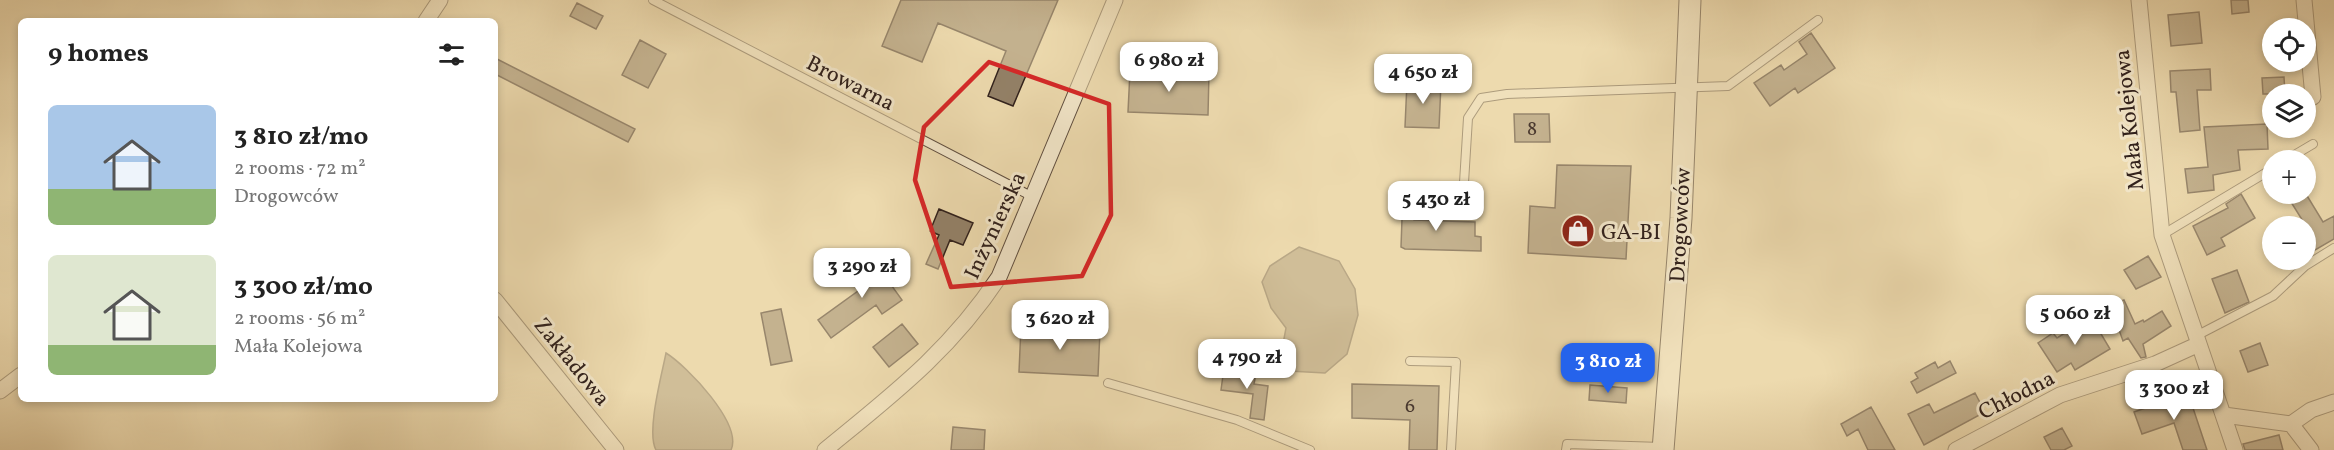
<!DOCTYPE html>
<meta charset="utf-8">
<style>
:root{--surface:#fff;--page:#f6f6f6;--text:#222;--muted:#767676;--accent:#2563eb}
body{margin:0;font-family:Vollkorn,serif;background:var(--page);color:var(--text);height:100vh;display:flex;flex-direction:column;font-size:22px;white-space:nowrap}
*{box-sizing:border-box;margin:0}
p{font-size:20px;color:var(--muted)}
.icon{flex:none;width:33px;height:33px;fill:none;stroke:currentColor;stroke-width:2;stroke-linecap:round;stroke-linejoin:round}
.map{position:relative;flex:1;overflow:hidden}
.drawer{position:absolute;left:18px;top:18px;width:480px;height:384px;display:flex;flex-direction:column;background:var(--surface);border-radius:9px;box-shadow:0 3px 9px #0003}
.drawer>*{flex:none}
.fabs{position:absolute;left:2262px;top:18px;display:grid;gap:12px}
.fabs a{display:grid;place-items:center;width:54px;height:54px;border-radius:50%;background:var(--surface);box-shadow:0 3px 9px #0003;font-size:30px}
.price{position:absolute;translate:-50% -51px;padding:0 14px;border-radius:12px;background:#fff;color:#222;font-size:20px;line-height:39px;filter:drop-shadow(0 2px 3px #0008)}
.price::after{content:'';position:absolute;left:50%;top:36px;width:18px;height:14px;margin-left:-9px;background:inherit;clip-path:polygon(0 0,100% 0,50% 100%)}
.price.selected{background:var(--accent);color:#fff}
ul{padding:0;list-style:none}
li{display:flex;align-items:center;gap:18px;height:150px;padding:0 30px}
li span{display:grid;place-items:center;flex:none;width:168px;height:120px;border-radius:9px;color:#555}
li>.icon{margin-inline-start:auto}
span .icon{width:72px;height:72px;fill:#fffc;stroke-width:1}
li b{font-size:26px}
h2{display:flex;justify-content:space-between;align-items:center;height:72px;padding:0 30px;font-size:26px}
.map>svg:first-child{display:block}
.water{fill:#ad9b7c;stroke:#7b6a56;stroke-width:1.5}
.building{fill:#938168;stroke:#31211c;stroke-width:1.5}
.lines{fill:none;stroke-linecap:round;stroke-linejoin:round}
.service-casing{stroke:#604f40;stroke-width:10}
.minor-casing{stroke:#604f40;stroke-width:17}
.secondary-casing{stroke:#31211c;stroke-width:23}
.service{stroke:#f3e7ca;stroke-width:8}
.minor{stroke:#f3e7ca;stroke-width:15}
.secondary{stroke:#f3e7ca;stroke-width:21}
.marked{fill:none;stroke:#d62828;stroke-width:4.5;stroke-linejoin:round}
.labels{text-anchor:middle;stroke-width:6;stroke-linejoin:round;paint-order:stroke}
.number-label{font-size:20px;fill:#4a392f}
.street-label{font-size:22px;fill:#31211c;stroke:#f3e7ca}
.poi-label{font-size:22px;fill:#31211c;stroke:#f3e7ca;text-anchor:start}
</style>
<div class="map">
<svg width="2334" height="450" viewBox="0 0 2334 450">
<rect width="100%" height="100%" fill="#eddaae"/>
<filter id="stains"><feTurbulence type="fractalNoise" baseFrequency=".00333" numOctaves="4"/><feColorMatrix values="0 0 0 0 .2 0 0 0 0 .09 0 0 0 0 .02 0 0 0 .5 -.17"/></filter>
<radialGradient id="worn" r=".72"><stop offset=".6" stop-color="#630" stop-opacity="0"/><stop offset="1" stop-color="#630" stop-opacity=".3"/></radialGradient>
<path class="water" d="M1299,247l40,14 16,28 3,26 -11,39 -22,19 -36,-2 -6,-27 3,-16 -15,-20 -9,-26 8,-16z
M666,353c21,13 77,71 65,97h-75c-10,-18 6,-76 10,-97z"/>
<path class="building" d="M901,0h157l-45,106 -25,-10 18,-45 -68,-28 -16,39 -40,-16z
M2231,0h17l1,12 -17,2z
M577,3l26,13 -7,13 -26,-13z
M2199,12l3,31 -31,3 -3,-31z
M1811,33l24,35 -37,25 -3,-5 -25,18 -16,-23 27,-18 3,5 23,-16 -8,-12z
M640,40l26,14 -18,34 -26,-13z
M495,58l140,71 -7,13 -133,-68z
M2210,69l1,21h-14l3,40 -20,2 -4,-40h-5l-1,-21z
M1130,71l79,2 -1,42 -80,-3z
M2284,77l1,17h-22l-1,-16z
M1407,82l34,1 -2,45 -34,-1z
M1514,114h35l1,28h-35z
M2267,124l1,25 -30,1 2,20 -27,5 1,15 -26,3 -3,-24 23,-2 -4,-40z
M1557,165l74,1 -5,93 -98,-6 2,-47 25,2z
M1403,191h11v29l61,2v14l6,1v14l-76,-2 -4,-2z
M2241,194l14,24 -34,20 4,8 -18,9 -14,-29 35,-18 -2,-4z
M2286,194h20l17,28 11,-6v23l-24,14 -4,-8v-19z
M939,209l34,14 -10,22 -13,-5 -12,29 -12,-5 13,-29 -9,-4z
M869,254l33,46 -20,14 -6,-9 -45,33 -13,-18 51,-37 -14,-20z
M2148,256l13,21 -25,12 -12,-19z
M2237,270l12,32 -24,11 -13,-34z
M2124,300l11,24 8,-4 1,2 18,-11 9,15 -28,18 3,13 -5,1 -13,-20 -5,3 -13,-36z
M781,309l11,52 -21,4 -10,-52z
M2091,317l19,32 -35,21 -4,-7 -14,9 -19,-29 15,-10 4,5z
M902,324l16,20 -29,23 -16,-20z
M1021,327l79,3 -2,46 -79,-4z
M2260,343l8,22 -20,7 -8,-21z
M1950,361l6,12 -39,20 -6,-11 7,-4 -3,-5 20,-11 3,6z
M1224,368l32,5 -2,11 14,2 -4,34 -14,-2 3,-24 -32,-4z
M1352,384l87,2 -2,64h-28l1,-30 -58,-2z
M1590,385l37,3 -1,15 -37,-3z
M1975,393l10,19 -61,33 -16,-31 21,-10 5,9z
M2188,393l19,57h-24l-9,-27 -32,11 -8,-22z
M1871,407l24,43h-27l-10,-21 -11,7 -6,-12z
M953,427l32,3 -1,20h-33z
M2062,428l10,18 -8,4h-13l-7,-13z
M2279,435l4,15h-38l-2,-6z"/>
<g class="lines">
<g class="service-casing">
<path id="service" d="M653,0l380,197
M2286,160l27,-16
M1462,215l6,-97 13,-20 26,-4 221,-8 90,-66
M2162,235l110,-66
M2196,336l77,-40 32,-30 29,-18
M1410,361l46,1 -5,88
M1108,383l129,37 73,30
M1566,450l1,-6 95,3"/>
</g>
<g class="minor-casing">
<path id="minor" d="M2139,0l23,235 73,215
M2304,0l9,97
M426,21l14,-21
M495,300l121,150
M0,391l21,-16
M2224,415l67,9 20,26
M2291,424l20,-14 23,-8
M825,450c67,-55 125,-99 174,-173l116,-277
M1956,450l104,-55 95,-31 44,-20"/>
</g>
<g class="secondary-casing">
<path id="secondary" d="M1663,450l18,-232 9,-218"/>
</g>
<use href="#service" class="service"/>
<use href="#minor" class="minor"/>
<use href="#secondary" class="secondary"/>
</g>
<path d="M0 0H2334V450H0ZM989,62l120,42 2,111 -29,61 -131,11 -36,-107 9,-53z" fill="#eddaae" fill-opacity=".55" fill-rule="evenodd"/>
<path class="marked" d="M989,62l120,42 2,111 -29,61 -131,11 -36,-107 9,-53z"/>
<defs>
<g id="shop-disc" transform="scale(1.725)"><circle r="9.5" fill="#8f2418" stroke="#f3e7ca"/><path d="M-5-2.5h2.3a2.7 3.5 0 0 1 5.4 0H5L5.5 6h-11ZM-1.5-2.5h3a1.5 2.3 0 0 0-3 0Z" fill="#fff"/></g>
</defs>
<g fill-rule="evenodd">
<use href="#shop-disc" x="1578" y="231"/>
</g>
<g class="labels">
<g class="number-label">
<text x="1532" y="135">8</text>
<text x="1410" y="412">6</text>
</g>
<g class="street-label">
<text transform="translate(851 82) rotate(27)" y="8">Browarna</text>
<text transform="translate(2128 120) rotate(-96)" y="8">Mała Kolejowa</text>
<text transform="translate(994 225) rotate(-65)" y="8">Inżynierska</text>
<text transform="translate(1679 225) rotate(-87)" y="8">Drogowców</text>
<text transform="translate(573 361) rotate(51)" y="8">Zakładowa</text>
<text transform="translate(2016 394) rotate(-27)" y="8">Chłodna</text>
</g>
<g class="poi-label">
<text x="1601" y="239">GA-BI</text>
</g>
</g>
<rect width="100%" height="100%" filter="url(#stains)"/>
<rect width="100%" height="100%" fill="url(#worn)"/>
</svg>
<div class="fabs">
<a><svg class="icon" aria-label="locate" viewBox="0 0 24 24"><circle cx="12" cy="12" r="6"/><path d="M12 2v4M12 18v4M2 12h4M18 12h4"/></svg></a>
<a><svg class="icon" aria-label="layers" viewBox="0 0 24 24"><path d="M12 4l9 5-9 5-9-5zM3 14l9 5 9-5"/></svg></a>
<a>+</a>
<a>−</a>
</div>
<b class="price" style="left:1169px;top:93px">6 980 zł</b>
<b class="price" style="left:1423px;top:105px">4 650 zł</b>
<b class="price" style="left:1436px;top:232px">5 430 zł</b>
<b class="price" style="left:862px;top:299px">3 290 zł</b>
<b class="price" style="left:2075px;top:346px">5 060 zł</b>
<b class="price" style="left:1060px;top:351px">3 620 zł</b>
<b class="price" style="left:1247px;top:390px">4 790 zł</b>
<b class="price selected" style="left:1608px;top:394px">3 810 zł</b>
<b class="price" style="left:2174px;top:421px">3 300 zł</b>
<section class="drawer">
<h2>9 homes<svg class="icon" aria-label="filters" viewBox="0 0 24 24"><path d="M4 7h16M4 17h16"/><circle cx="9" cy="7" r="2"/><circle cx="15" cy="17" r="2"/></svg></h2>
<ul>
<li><span style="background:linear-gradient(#a9c7e8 70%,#8fb573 0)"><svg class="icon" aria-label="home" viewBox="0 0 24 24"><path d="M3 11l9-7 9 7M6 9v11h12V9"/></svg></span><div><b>3 810 zł/mo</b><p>2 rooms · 72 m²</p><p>Drogowców</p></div></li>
<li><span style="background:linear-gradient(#dfe7d0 75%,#8fb573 0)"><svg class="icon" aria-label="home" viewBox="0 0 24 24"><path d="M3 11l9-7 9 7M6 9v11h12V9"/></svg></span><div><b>3 300 zł/mo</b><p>2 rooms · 56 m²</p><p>Mała Kolejowa</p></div></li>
</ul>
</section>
</div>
